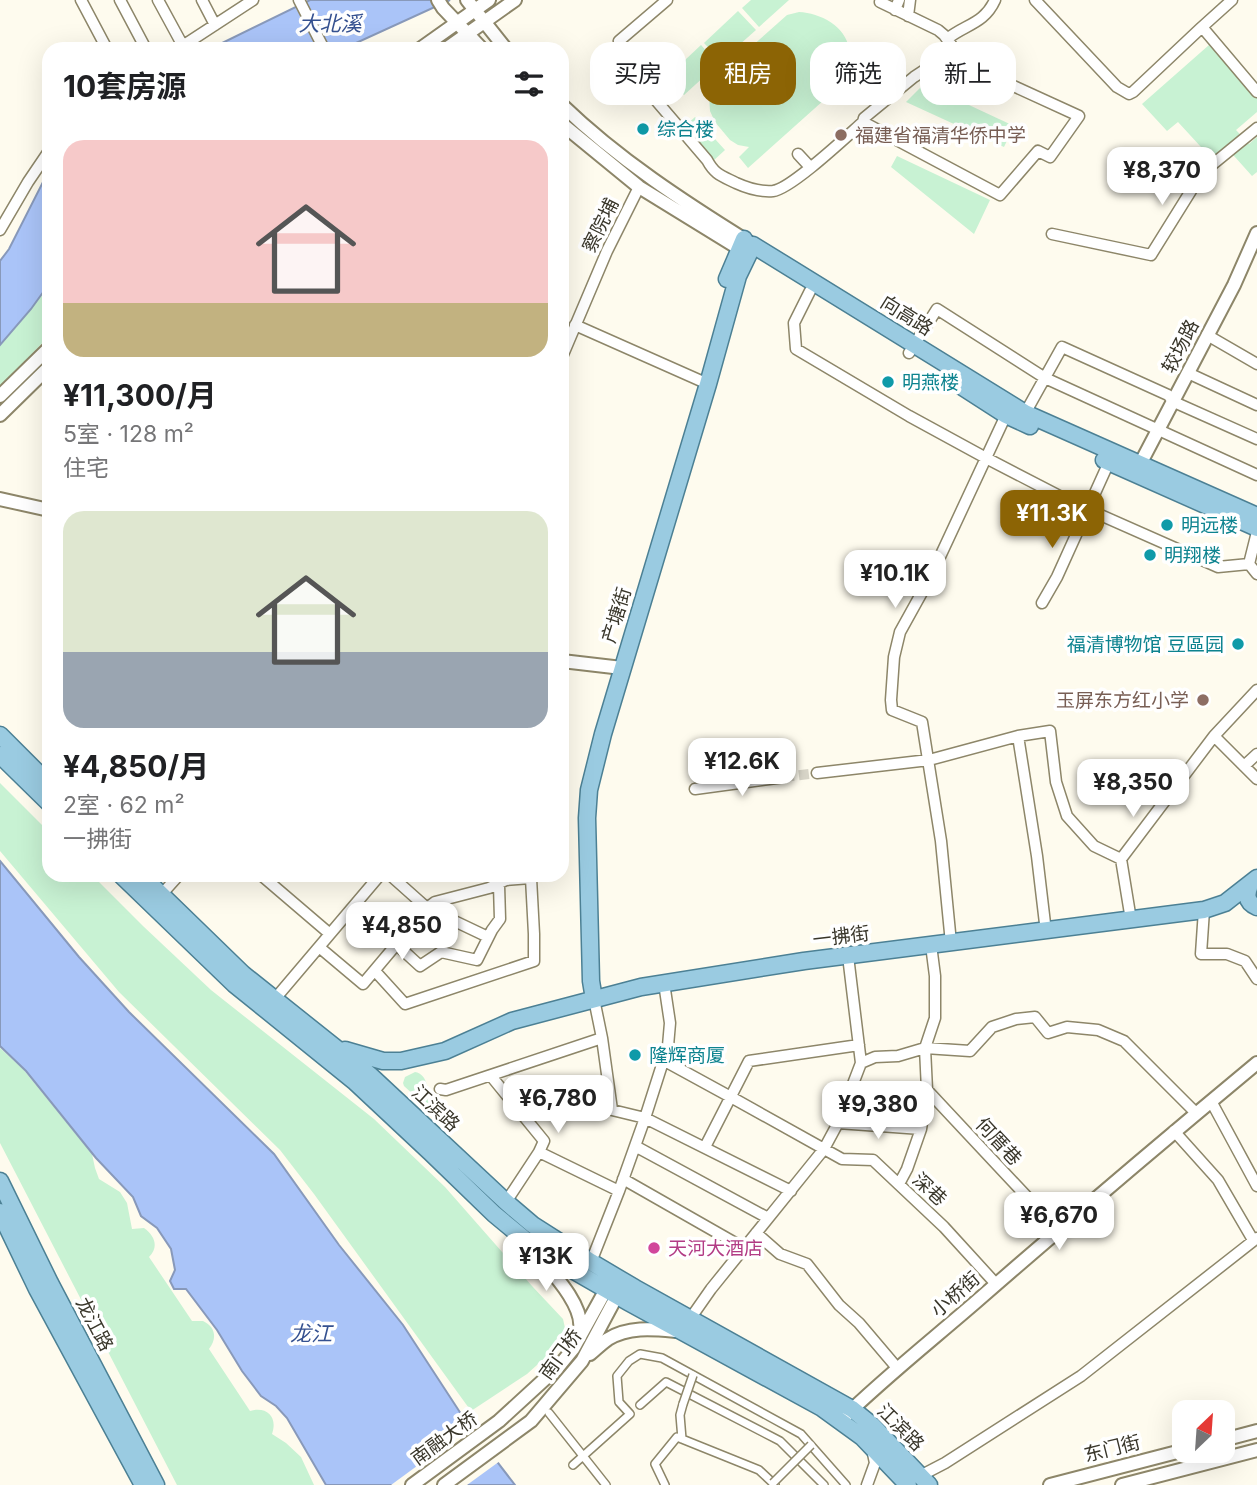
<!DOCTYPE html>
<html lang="zh">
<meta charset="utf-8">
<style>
:root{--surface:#fff;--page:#f6f6f6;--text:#202124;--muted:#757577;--accent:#8c6405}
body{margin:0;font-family:Inter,"Noto Sans SC",sans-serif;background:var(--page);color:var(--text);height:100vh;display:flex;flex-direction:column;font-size:26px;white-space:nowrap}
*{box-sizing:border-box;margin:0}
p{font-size:23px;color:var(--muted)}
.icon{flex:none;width:38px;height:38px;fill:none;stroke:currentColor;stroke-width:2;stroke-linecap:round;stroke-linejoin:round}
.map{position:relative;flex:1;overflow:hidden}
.side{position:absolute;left:42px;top:42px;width:527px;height:840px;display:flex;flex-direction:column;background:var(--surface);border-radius:21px;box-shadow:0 7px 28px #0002}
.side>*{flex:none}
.guide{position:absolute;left:590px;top:42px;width:562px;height:63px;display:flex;gap:14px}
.needle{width:46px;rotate:25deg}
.tools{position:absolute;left:1172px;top:1400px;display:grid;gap:14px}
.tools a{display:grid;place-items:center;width:63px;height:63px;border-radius:14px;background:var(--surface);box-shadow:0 7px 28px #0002;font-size:35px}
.price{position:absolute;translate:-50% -60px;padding:0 16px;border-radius:14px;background:#fff;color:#222;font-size:23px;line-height:46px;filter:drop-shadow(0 2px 4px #0008)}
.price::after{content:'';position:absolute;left:50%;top:42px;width:21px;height:16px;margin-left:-10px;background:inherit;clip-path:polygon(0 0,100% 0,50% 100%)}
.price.current{background:var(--accent);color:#fff}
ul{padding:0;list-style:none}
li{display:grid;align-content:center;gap:14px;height:371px;padding:0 21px}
li span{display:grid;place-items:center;height:217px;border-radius:21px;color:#555}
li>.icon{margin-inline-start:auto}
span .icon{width:126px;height:126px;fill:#fffc;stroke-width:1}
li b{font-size:30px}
h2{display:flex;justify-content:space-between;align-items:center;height:84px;padding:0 21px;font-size:30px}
.tag{padding:0 24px;border-radius:21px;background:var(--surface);box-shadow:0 7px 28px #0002;font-size:24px;line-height:63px}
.tag.current{background:var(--accent);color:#fff}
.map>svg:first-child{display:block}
.green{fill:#c8f2d3}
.water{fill:#aac4f8;stroke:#8899ba;stroke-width:2}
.pier{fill:#fefbee}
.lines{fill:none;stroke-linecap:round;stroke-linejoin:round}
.minor-tunnel{stroke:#d7d4c7;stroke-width:10;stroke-dasharray:10 5;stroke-linecap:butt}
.pedestrian-casing{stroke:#8d8669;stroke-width:10}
.minor-casing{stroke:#8d8669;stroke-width:13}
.tertiary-casing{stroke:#8d8669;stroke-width:16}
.primary-casing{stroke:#4c8094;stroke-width:19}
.pedestrian{stroke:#fff;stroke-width:7}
.minor{stroke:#fff;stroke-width:10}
.tertiary{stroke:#fff;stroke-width:12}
.primary{stroke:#9acbe1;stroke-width:16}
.pedestrian-bridge-casing{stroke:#8d8669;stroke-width:10;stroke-linecap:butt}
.pedestrian-bridge{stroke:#fff;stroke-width:7}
.culture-dot{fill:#0f9aa8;stroke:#fff;stroke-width:2.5}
.education-dot{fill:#8d6e63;stroke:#fff;stroke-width:2.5}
.hotel-dot{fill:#d1479c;stroke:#fff;stroke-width:2.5}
.labels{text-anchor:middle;stroke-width:7;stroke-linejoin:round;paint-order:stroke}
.culture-label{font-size:19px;fill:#0d838f;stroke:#fff;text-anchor:start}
.education-label{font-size:19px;fill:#785e54;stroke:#fff;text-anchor:start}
.street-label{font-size:19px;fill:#39362a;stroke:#fff}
.hotel-label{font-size:19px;fill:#b23c85;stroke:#fff;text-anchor:start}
.water-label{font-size:21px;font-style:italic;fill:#355190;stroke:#fff}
</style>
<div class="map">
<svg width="1257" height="1485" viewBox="0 0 1257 1485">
<rect width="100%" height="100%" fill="#fefbee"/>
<path class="green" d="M751,0h38l-30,27 -17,-19z
M738,11l18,19 -35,31 -17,-18z
M799,12c21,1 47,14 50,37 1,4 0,8 0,12l14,-12 8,9 -123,110 -9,-11 10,-10 -11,-2 -8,-5 -15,-18 -5,-11 -1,-15 5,-16 73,-65z
M701,45l17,19 -34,31 -17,-18z
M1209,45l48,53v14l-21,18 13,14 8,-7v35l-5,4 -26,-29 -14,12 -34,-37 -11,9 -25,-27z
M924,84l90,42 -10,21 -98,-45z
M695,117l30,33 -13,12 -30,-33z
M897,156l93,44 -16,34 -83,-67z
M49,284v52l-49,51v-42l31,-36z
M0,783l49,49v43h43l51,51 68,64 163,129 71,68 87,99 31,33 2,9 -4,13 -14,15 -20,18 -56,37 -157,-217 -34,-44 -161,-158 -119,-141z
M0,1048l23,21 69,85 3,14 4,11 21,13 7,11 5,26 12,-1c11,8 15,19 5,29l43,64h11c13,6 14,18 6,28l41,62c17,-5 28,6 22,23l14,9 15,14 13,28h-137l-177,-342z
M415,1072c13,2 14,21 16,33l-3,3 -24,-22 -1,-3 2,-6z"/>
<path class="water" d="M310,0h140l-107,49h-133z
M49,174v110l-18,25 -31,36v-84l9,-12 36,-71z
M0,861l79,96 50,55 145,142 65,91 64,80 62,95 50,65h-189l-39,-67 -11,-12 -15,-10 -19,-25 -25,-41 -31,-41h-12l-4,-8 5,-11 -4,-21 -14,-21 -16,-12 -8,-19 -37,-39 -70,-87 -26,-25z"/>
<path class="pier" d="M473,1425l27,36 -33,24h-76z"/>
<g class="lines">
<path class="minor-tunnel" d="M784,777l33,-4"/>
<g class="pedestrian-casing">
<path id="pedestrian" d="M640,1405l26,-23 114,59 44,44
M549,1413l57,72
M682,1439l-2,-24 3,-11
M573,1465l57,-51 -11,-12 -2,-26 12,-15 11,-7 22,4 139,76 45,51
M665,1485l-10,-21 22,-27 82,33 16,15"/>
</g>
<g class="minor-casing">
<path id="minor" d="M81,0l26,49
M120,0l26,49
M158,0l25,46
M202,0l13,25
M299,0l25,49
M667,0l-48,41c4,7 2,14 5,22l83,97c8,15 15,16 29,23 11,5 24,9 37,8 18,-2 73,-54 90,-69l1,-4 50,-41 41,-27 -11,-15 -6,-5 -58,-28
M1035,0l82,87 12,7 4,-2 69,-65
M1232,0l-30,27 55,65
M895,10l4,-10
M908,16l2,-16
M947,39c19,-15 37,-15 48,-39
M178,49l75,-49
M863,122l137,73 38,-44 12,6 29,-41 -118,-54 -6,-12
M798,154l12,13
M0,230l28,-48 21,-31
M1052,234l99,21 51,-82 55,-45
M810,291l-16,32 2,26 113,67 77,42 85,44 147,65 31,-3
M575,325l133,59
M1207,335l50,29
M909,353l28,-44 108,69 212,97
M562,357l45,-106 32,-64
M1188,373l69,32
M1023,417l39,-70 106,48 6,7 83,37
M1249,564l8,-32
M1249,564l8,10
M1042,603l15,-26 52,-115
M1018,736l19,120 9,76
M1214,736l43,43
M1244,766l13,-12
M817,773l112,-13 89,-24 32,-5 6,51 11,34 27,30 27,13
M695,789l89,-12
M261,875l69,59
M390,875l37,33 61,29
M161,895l18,-20
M1204,910l-3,44h26l18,7 12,18
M1131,920l-10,-61 93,-123 43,-46
M951,943l-10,-102 -19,-119 -30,-12 -1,-10 3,-43 6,-25 31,-56 75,-161
M396,944l24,22 21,-14 36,8 15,-30 8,-11 -1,-34
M931,945l4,31v42l-10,30 2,42 132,141
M319,947l44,37 64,-76 8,-6 54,-14 17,-8 25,-2 3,56v27l-129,43 -30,-33
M594,999l8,39 10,72 33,8 146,73
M274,1000l106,-125
M663,1060l75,41 104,58 31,1 71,67 52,57
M861,1063l14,-6 23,-1 27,-8 45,3 22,-24 24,-8 19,-2 13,16 19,-6 31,3 26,11 72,72
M491,1076l53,65 -5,11 -33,50
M440,1089l6,1 156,-52
M1211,1101l46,85
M838,1123l83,6
M1174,1131l44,49 35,60
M635,1146l133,72
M705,1147l44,-86 110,-16
M539,1152l80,39
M623,1179l121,69
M899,1184l8,-15 14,-40 6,-39
M756,1233l24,21 27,10 32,41 20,18 39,46
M591,1262l28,-71 26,-73 23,-72 2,-23 -6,-40
M690,1319l21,-30 113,-140 14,-26 23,-60 -13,-107
M920,1476l25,-13 136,-87 176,-138
M867,1485l8,-22 -3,-14"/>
</g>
<g class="tertiary-casing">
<path id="tertiary" d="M438,0l5,8 39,41
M467,0l39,49
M420,49l69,-49
M446,49l69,-49
M562,105c56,54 122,97 188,138
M562,124l77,63 109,67
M0,396l49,-48
M0,415l49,-48
M1137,470l97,-185 23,-52
M0,499l49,11
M562,661l60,7
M531,1248c16,19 57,59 48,85
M590,1354c6,-5 12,-11 18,-15 21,-13 46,-10 69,-8
M841,1420c43,-42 91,-80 136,-119 93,-81 186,-160 280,-238
M1223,1440l34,-9
M412,1485l87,-64 60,-55 14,-17 36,-65
M444,1485l87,-64 51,-60 39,-73
M1050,1485l135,-35
M1122,1485l135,-35"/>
</g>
<g class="primary-casing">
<path id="primary" d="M727,279l17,-40
M947,377l59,38 24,11
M1104,460l153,68
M0,735l49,49
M0,755l49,48
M121,875l113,109 120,97 77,72 63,61 29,24 32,22 73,42 194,106 40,29 46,48
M141,875l102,99 128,102 135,126 27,23 58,37 44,26 217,121 21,17 56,59
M1251,883c-5,10 -6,19 6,24
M594,999l-3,-18 -4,-163 2,-28 14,-56 105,-350 30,-108 15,-31 272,168 232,103
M345,1050l38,11h18l44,-10 67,-30 129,-34 163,-26 400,-51 21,-7 32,-25
M0,1181l50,102 106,202
M0,1212l37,77 106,196"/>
</g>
<use href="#pedestrian" class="pedestrian"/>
<use href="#minor" class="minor"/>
<use href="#tertiary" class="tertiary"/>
<use href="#primary" class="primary"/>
<g class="pedestrian-bridge-casing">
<path id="pedestrian-bridge" d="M683,1404l10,-29
M773,1483l38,-38"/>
</g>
<use href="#pedestrian-bridge" class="pedestrian-bridge"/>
</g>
<g class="culture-dot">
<circle cx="643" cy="129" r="7"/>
<circle cx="888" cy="382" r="7"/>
<circle cx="1167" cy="525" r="7"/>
<circle cx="1150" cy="555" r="7"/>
<circle cx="1238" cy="644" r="7"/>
<circle cx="635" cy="1055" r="7"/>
</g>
<g class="education-dot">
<circle cx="841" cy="135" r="7"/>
<circle cx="1203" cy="700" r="7"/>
</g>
<circle class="hotel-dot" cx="654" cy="1248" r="7"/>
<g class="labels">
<g class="culture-label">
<text x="657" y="136">综合楼</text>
<text x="902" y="389">明燕楼</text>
<text x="1181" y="532">明远楼</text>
<text x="1164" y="562">明翔楼</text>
<text x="1224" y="651" text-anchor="end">福清博物馆 豆區园</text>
<text x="649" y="1062">隆辉商厦</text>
</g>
<g class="education-label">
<text x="855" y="142">福建省福清华侨中学</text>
<text x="1189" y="707" text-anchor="end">玉屏东方红小学</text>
</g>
<g class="street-label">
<text transform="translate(600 225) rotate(-64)" y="7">察院埔</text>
<text transform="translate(907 315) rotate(32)" y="7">向高路</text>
<text transform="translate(1180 346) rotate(-63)" y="7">较场路</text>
<text transform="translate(616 615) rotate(-73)" y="7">产塘街</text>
<text transform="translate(841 936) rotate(-7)" y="7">一拂街</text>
<text transform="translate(436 1108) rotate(43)" y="7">江滨路</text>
<text transform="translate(999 1141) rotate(47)" y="7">何厝巷</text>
<text transform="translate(930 1189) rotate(43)" y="7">深巷</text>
<text transform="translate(955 1294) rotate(-41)" y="7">小桥街</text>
<text transform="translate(95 1324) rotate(62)" y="7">龙江路</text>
<text transform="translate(560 1354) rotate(-54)" y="7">南门桥</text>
<text transform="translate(901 1427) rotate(45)" y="7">江滨路</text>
<text transform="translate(444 1438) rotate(-36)" y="7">南融大桥</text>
<text transform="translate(1112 1448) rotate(-14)" y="7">东门街</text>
</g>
<g class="hotel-label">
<text x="668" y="1255">天河大酒店</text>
</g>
<g class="water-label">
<text x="330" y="31">大北溪</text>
<text x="311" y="1341">龙江</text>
</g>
</g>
</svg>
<div class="tools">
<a><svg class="needle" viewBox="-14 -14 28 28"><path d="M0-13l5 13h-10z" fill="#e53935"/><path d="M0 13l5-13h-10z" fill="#757577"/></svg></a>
</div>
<b class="price" style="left:1162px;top:207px">¥8,370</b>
<b class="price current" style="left:1052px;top:550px">¥11.3K</b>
<b class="price" style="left:895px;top:610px">¥10.1K</b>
<b class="price" style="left:742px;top:798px">¥12.6K</b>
<b class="price" style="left:1133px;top:819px">¥8,350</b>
<b class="price" style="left:402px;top:962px">¥4,850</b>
<b class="price" style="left:558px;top:1135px">¥6,780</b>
<b class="price" style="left:878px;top:1141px">¥9,380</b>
<b class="price" style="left:1059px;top:1252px">¥6,670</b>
<b class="price" style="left:546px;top:1293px">¥13K</b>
<div class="guide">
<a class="tag">买房</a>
<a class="tag current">租房</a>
<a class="tag">筛选</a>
<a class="tag">新上</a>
</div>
<section class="side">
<h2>10套房源<svg class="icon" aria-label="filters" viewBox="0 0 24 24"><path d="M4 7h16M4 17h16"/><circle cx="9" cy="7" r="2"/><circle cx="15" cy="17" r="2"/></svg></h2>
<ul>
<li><span style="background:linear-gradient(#f6c9c9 75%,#c2b280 0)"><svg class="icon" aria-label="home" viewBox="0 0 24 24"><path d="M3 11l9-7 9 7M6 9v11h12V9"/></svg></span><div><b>¥11,300/月</b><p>5室 · 128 m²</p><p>住宅</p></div></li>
<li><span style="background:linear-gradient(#dfe7d0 65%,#9aa5b1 0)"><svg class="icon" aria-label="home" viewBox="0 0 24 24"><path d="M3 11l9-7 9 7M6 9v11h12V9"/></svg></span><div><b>¥4,850/月</b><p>2室 · 62 m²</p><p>一拂街</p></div></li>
</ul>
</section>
</div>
